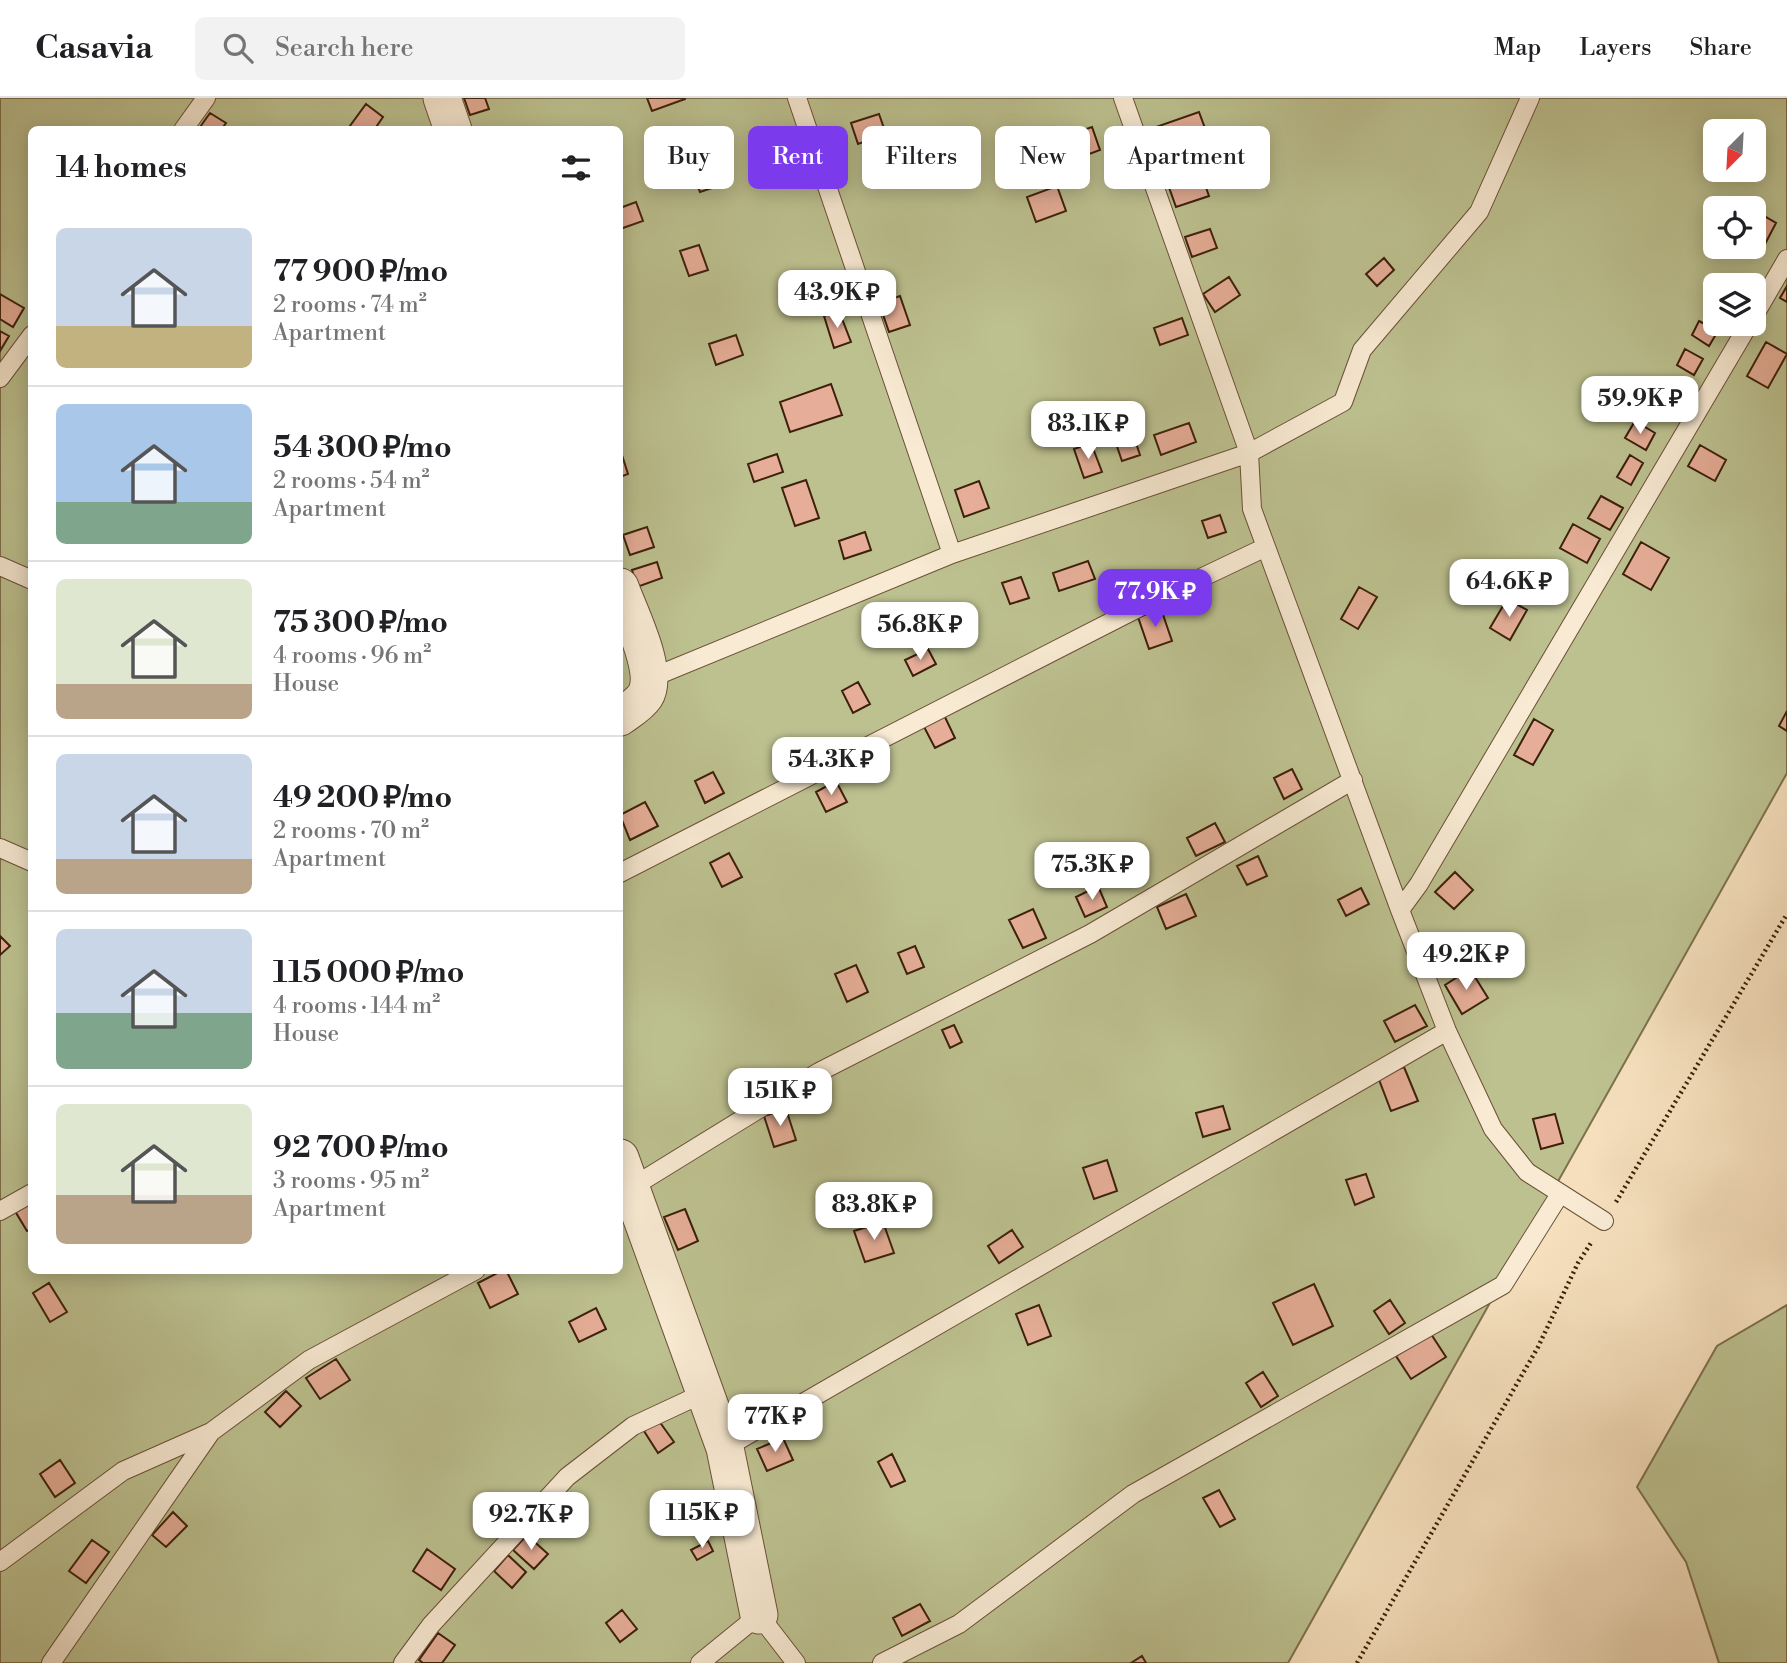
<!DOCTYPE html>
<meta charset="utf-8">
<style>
:root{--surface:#fff;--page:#f2f2f2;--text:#202124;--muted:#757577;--line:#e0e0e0;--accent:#7c3aed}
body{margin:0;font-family:"Libre Bodoni",serif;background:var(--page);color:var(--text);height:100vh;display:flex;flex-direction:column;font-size:26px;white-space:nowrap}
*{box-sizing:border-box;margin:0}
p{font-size:23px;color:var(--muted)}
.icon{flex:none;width:38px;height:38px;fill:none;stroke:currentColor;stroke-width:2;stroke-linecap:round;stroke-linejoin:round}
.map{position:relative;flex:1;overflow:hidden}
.sheet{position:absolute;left:28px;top:28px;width:595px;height:1148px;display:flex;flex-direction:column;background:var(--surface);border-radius:10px;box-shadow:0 4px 18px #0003}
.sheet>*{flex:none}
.top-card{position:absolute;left:644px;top:28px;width:665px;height:63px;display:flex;gap:14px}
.needle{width:46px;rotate:204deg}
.buttons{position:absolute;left:1703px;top:21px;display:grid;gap:14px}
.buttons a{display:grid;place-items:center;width:63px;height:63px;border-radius:10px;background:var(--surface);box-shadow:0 4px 18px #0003;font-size:35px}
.price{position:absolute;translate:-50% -60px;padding:0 16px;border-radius:14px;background:#fff;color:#222;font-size:23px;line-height:46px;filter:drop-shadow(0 2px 4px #0008)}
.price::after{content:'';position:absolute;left:50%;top:42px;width:21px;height:16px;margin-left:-10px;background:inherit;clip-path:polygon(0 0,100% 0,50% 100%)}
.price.current{background:var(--accent);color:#fff}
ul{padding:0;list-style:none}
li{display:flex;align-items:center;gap:21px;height:175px;padding:0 28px}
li+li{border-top:2px solid var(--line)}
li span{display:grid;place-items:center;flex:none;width:196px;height:140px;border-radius:10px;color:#555}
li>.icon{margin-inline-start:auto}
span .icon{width:84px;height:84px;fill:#fffc;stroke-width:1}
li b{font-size:30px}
h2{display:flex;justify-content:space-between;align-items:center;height:84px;padding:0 28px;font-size:30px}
.tag{padding:0 24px;border-radius:10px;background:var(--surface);box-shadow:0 4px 18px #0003;font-size:24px;line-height:63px}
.tag.current{background:var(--accent);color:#fff}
header{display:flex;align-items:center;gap:42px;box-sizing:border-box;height:98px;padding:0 35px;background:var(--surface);border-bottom:2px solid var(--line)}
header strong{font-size:33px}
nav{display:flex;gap:38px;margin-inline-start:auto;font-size:24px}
.search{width:490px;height:63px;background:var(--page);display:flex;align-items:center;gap:18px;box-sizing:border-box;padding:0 24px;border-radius:10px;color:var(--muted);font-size:26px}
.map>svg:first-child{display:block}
.green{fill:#bdc190;stroke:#7d704d;stroke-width:2;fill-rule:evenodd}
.building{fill:#e6ae98;stroke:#3d200a;stroke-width:2}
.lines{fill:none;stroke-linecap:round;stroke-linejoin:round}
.service-casing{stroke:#6b5036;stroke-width:20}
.minor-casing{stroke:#6b5036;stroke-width:39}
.path{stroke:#3d200a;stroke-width:4.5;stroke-dasharray:2 3.5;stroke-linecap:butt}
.service{stroke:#f8ead3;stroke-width:18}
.minor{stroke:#f8ead3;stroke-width:37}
</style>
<header>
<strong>Casavia</strong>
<div class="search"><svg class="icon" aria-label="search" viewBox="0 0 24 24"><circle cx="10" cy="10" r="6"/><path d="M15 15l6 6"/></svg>Search here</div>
<nav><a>Map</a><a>Layers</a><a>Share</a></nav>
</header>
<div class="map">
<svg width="1787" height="1565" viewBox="0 0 1787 1565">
<rect width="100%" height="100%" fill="#f5dfbc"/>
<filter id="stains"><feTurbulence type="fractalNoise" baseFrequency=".00286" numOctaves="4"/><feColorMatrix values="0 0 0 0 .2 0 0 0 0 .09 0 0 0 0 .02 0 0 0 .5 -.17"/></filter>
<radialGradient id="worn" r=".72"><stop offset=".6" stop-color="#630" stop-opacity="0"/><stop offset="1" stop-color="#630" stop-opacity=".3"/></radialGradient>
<path class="green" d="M0,0h1787v675l-499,890h-1288zM32,32h588v1140h-588zM1715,33h39v39h-39zM1715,110h39v39h-39zM1715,187h39v39h-39z
M1787,1207v358h-68l-33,-101 -49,-75 80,-141z"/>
<path class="building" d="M464,0h21l4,11 -19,6z
M647,0h38v1l-33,12z
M366,6l17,13 -9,13h-27z
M1199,14l7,19 -46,16 -7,-19z
M210,15l16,10 -5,7h-23z
M879,16l7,20 -28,10 -7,-21z
M1092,29l8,23 -29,11 -8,-24z
M721,66l6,19 -27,9 -7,-18z
M1199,70l10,28 -33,11 -10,-28z
M1057,88l9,25 -30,11 -9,-25z
M636,104l7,19 -23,8v-21z
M1754,112l22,13 -12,23 -10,-6z
M1210,131l7,19 -25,9 -7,-20z
M699,147l9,25 -19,6 -9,-25z
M1384,160l10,12 -17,16 -11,-12z
M1229,179l11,18 -25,17 -12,-18z
M1787,188v16l-7,-4z
M0,196l24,14 -11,19 -13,-8z
M900,198l10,29 -21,7 -10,-29z
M839,213l12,31 -17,6 -10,-32z
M1182,220l6,17 -28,10 -6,-17z
M1699,223l19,10 -9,15 -17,-11z
M0,233l9,5 -9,15z
M736,237l7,20 -27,10 -7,-21z
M1766,244l21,12 -19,34 -21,-12z
M1685,251l18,10 -9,16 -17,-10z
M831,286l11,31 -52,17 -10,-30z
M1635,323l20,12 -9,17 -21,-12z
M1189,325l7,19 -35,13 -7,-20z
M1130,327l10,30 -18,6 -10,-29z
M1091,345l11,29 -18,6 -10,-29z
M1700,347l26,15 -11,21 -27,-15z
M621,354l7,22 -8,3v-24z
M777,356l6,18 -29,10 -6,-18z
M1630,357l13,8 -12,22 -14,-8z
M806,382l13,38 -24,8 -13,-38z
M979,383l10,27 -25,9 -9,-27z
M1601,398l22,12 -13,22 -22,-12z
M1220,417l6,17 -18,6 -6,-17z
M1573,426l27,15 -13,24 -27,-15z
M647,429l7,20 -24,8 -7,-20z
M865,434l6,18 -27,9 -5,-18z
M1641,444l28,16 -18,32 -28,-16z
M1088,463l7,18 -36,12 -6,-18z
M657,464l5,16 -25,9 -5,-17z
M1021,479l8,21 -19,6 -8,-21z
M1359,489l18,10 -19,32 -17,-10z
M1507,501l20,11 -17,30 -20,-12z
M1161,511l11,32 -23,8 -11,-32z
M928,551l8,15 -23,12 -8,-16z
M858,584l12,22 -17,9 -11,-22z
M1787,613v20l-8,-5z
M943,615l12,25 -20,10 -13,-25z
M1534,621l19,11 -20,35 -19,-10z
M1292,671l10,20 -18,10 -10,-21z
M713,674l11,21 -19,10 -10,-22z
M836,683l11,21 -21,10 -10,-20z
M645,704l13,24 -28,14 -10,-25z
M1215,725l10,19 -29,14 -9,-18z
M729,755l13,24 -20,10 -12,-24z
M1258,758l9,20 -20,9 -10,-19z
M1455,774l18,18 -19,19 -19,-17z
M1098,788l9,21 -22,10 -9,-20z
M1361,790l8,16 -23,12 -8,-16z
M1186,796l10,22 -30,13 -9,-22z
M1033,811l13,29 -23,10 -14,-28z
M0,838l10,10 -10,9z
M915,848l9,21 -17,7 -9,-21z
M856,867l12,27 -21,10 -12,-28z
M1470,871l18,29 -26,16 -17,-29z
M1415,907l12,21 -32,16 -11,-21z
M954,927l8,17 -12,6 -8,-18z
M1404,969l14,34 -27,10 -13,-34z
M1223,1008l7,23 -27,8 -7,-24z
M786,1011l10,31 -22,7 -10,-31z
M1555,1016l8,29 -22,6 -8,-30z
M1107,1062l10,31 -23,8 -11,-31z
M1366,1076l8,23 -19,8 -9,-25z
M31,1104l1,27 -5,2 -12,-20z
M685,1111l13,32 -20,9 -14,-33z
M883,1124l11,31 -29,9 -11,-31z
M1012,1132l11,17 -24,16 -11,-17z
M503,1172h3l12,24 -28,14 -12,-25z
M49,1185l18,29 -17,10 -17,-29z
M1314,1186l19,42 -40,19 -20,-42z
M1390,1202l15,23 -16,11 -15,-23z
M1039,1207l12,31 -23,9 -12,-31z
M596,1210l10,21 -27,13 -10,-20z
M1431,1236l15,23 -35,22 -15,-23z
M336,1261l14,21 -30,19 -14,-21z
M1263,1274l15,24 -17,11 -15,-24z
M286,1293l15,15 -21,21 -15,-15z
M659,1323l15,21 -16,11 -14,-22z
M783,1340l10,22 -26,11 -10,-22z
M892,1356l13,27 -14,6 -13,-25z
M60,1362l15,23 -20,14 -15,-23z
M1219,1392l16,29 -15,8 -17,-29z
M173,1414l14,14 -21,21 -14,-12z
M527,1437l21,19 -14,15 -21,-19z
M92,1442l17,12 -23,31 -17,-12z
M708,1443l5,10 -16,9 -6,-10z
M427,1451l28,20 -14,21 -28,-19z
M508,1457l18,17 -14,16 -18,-17z
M920,1506l10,17 -28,15 -9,-18z
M622,1512l15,19 -17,13 -14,-19z
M438,1535l17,12 -13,18h-19l-4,-3z
M1142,1558l4,7h-15z"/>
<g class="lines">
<g class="service-casing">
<path id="service" d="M797,0l155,456
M1530,0l-51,114 -117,138 -19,52 -94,51 3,56 148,401 47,121 46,98 34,43 77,49
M183,32l23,-32
M1754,218l33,-57
M0,280l32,-43
M0,468l32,14
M651,580l301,-124 297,-101 -126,-355
M0,750l32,14
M620,775l522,-267 124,-59
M1400,812l19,-26 330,-560
M629,1091l190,-117 271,-138 263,-154
M0,1113l32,-18
M725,1350l722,-417
M0,1464l123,-91 88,-39 98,-72 167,-90
M51,1565l160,-231
M403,1565l28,-38 136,-148 66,-51 73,-34
M700,1565l59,-48 37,48
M882,1565l77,-39 174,-130 370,-209 57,-91"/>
</g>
<g class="minor-casing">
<path id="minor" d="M442,0l11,32
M620,489c9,26 40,85 25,109 -6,9 -17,15 -25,21
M620,1060l105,290 34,167"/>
</g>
<path class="path" d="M1616,1104l171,-288
M1357,1565l181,-316 40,-84 13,-20"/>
<use href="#service" class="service"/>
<use href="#minor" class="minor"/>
</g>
<rect width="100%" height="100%" filter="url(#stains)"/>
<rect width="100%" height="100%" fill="url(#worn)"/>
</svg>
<div class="buttons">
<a><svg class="needle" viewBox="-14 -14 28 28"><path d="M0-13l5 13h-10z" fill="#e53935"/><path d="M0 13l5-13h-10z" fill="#757577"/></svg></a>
<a><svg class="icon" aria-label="locate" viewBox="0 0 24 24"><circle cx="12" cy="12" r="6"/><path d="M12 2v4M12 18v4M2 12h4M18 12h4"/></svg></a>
<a><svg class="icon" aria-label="layers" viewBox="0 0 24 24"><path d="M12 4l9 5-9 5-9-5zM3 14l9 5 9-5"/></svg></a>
</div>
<b class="price" style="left:837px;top:232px">43.9K ₽</b>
<b class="price" style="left:1640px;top:338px">59.9K ₽</b>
<b class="price" style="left:1088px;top:363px">83.1K ₽</b>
<b class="price" style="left:1509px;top:521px">64.6K ₽</b>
<b class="price current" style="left:1155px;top:531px">77.9K ₽</b>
<b class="price" style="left:920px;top:564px">56.8K ₽</b>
<b class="price" style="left:831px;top:699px">54.3K ₽</b>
<b class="price" style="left:1092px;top:804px">75.3K ₽</b>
<b class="price" style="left:1466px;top:894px">49.2K ₽</b>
<b class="price" style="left:780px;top:1030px">151K ₽</b>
<b class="price" style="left:874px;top:1144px">83.8K ₽</b>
<b class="price" style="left:775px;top:1356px">77K ₽</b>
<b class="price" style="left:702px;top:1452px">115K ₽</b>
<b class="price" style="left:531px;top:1454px">92.7K ₽</b>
<div class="top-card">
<a class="tag">Buy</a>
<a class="tag current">Rent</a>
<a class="tag">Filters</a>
<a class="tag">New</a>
<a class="tag">Apartment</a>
</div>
<section class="sheet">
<h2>14 homes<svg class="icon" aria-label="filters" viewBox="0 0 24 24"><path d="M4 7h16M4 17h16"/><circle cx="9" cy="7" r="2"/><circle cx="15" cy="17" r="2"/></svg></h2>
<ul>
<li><span style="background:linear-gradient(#c9d6e8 70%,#c2b280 0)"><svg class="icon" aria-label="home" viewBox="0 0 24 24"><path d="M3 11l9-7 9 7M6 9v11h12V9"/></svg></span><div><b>77 900 ₽/mo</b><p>2 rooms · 74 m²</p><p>Apartment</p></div></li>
<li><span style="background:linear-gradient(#a9c7e8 70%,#7fa58c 0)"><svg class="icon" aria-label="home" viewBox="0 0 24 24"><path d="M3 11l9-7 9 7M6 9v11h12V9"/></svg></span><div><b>54 300 ₽/mo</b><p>2 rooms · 54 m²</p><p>Apartment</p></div></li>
<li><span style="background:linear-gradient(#dfe7d0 75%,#b9a48a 0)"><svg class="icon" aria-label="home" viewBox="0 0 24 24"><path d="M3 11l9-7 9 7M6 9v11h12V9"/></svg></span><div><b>75 300 ₽/mo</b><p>4 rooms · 96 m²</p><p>House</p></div></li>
<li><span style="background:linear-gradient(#c9d6e8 75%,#b9a48a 0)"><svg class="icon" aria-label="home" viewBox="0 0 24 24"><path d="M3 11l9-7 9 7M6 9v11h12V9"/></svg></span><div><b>49 200 ₽/mo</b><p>2 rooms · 70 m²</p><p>Apartment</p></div></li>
<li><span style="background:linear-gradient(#c9d6e8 60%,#7fa58c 0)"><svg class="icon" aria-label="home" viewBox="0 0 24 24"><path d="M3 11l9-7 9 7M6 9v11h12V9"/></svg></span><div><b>115 000 ₽/mo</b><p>4 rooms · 144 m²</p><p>House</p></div></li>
<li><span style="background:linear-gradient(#dfe7d0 65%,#b9a48a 0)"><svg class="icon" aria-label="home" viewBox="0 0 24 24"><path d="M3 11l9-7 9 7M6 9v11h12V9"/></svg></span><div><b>92 700 ₽/mo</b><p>3 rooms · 95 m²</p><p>Apartment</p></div></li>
</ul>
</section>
</div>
